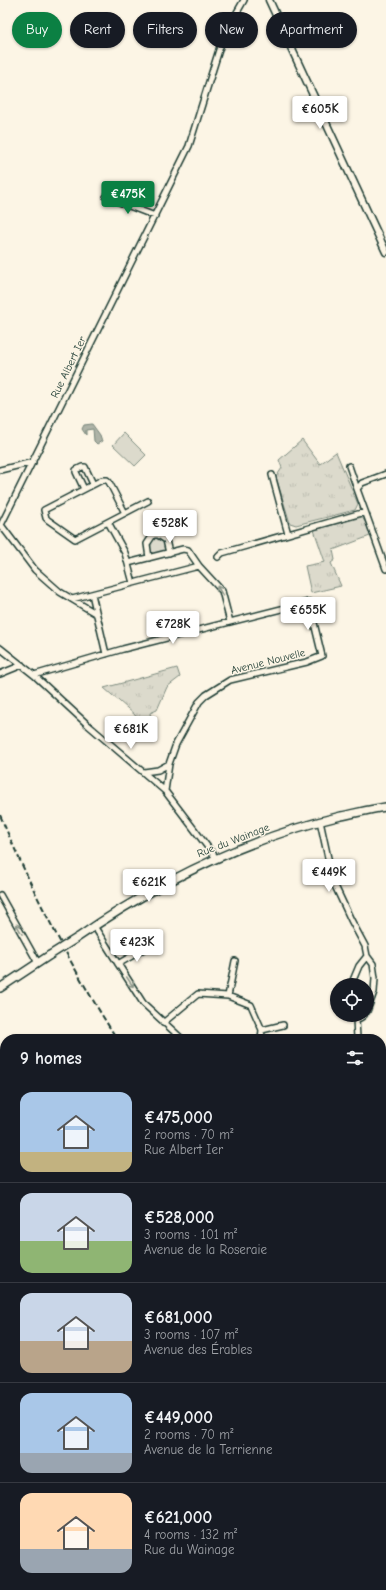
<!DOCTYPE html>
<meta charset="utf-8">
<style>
:root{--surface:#171b24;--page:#242831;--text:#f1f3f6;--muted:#9ea1a6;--line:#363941;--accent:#0b8043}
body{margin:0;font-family:"Comic Neue",sans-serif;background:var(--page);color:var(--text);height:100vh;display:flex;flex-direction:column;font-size:15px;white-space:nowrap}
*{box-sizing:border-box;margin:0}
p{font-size:13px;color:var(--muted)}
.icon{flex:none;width:22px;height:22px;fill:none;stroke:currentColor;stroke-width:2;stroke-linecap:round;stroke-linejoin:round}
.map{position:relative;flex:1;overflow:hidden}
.details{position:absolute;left:0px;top:1034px;width:386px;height:556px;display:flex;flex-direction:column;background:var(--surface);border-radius:16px 16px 0 0;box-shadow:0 1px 3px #0004}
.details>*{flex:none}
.banner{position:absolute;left:12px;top:12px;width:362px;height:36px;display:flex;gap:8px}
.tools{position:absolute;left:330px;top:978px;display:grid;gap:8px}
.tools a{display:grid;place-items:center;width:44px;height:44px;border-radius:50%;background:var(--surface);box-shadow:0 1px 3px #0004;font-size:20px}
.price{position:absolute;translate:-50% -34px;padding:0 9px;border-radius:4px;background:#fff;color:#222;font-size:13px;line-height:26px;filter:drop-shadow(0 1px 2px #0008)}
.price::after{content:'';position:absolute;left:50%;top:24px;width:12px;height:9px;margin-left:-6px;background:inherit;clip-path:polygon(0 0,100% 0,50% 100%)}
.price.current{background:var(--accent);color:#fff}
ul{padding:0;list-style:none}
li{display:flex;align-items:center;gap:12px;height:100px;padding:0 20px}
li+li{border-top:1px solid var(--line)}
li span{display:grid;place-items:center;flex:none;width:112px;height:80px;border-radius:12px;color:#555}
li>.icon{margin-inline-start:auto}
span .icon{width:48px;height:48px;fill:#fffc;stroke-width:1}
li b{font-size:17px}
h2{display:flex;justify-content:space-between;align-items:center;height:48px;padding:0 20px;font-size:17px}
.tag{padding:0 14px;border-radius:18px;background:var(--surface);box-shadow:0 1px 3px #0004;font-size:14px;line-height:36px}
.tag.current{background:var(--accent);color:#fff}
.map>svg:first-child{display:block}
.grass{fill:url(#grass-tufts);stroke:#7e8c80}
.forest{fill:url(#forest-firs);stroke:#7e8c80}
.pitch{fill:#dcdacc;stroke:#7e8c80}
.water{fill:#aeb3a7;stroke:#758479}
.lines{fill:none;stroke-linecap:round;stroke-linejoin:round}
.minor-casing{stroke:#1f3d34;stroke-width:8}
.tertiary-casing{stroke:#1f3d34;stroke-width:9}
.secondary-casing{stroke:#1f3d34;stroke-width:10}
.minor{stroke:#fcf5e5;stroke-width:5}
.tertiary{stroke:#fcf5e5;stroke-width:6}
.secondary{stroke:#fcf5e5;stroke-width:7}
.rail{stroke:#1f3d34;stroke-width:2;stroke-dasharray:6 3;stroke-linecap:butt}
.secondary-bridge-casing{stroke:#1f3d34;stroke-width:10;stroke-linecap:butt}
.secondary-bridge{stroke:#fcf5e5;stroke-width:7}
.oneway{stroke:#8e998c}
.labels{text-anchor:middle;stroke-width:3;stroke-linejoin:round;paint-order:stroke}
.street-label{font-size:11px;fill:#1f3d34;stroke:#fcf5e5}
</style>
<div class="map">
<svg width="386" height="1590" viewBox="0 0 386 1590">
<defs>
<pattern id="grass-tufts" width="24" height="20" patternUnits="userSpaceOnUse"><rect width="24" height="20" fill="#dcdacc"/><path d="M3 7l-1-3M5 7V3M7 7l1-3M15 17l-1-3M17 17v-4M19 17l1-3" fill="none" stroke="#bcbcb0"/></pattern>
<pattern id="forest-firs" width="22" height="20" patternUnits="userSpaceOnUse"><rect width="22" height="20" fill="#dcdacc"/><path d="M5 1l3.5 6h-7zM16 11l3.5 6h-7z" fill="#bcbcb0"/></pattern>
</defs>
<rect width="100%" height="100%" fill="#fcf5e5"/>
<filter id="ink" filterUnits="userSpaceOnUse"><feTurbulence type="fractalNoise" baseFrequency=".025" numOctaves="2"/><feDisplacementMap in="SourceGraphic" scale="8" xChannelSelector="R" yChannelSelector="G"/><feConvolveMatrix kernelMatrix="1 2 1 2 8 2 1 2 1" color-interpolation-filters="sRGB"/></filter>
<g filter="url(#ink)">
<path class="grass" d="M302,440l18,24 16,-12 22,52 -3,6 -59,15 -6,-2 -14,-46 6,-9 -3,-8z
M362,517l5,8 3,11 -37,14 2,10 -4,3 10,23 -30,7 -6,-27 20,-4 -11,-32z
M153,537h4l7,4 2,11 -15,4 -2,-12z
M177,668l3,9 -13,10 -10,23 -7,3 1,5 -14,4 -2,-7 -31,-27z
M5,1362v223h376v-203l5,4v204h-384l-2,-3v-221z"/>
<path class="forest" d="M5,1319v43l-5,4v-44z
M381,1358l5,5v23l-5,-4z"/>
<path class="pitch" d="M124,433l22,22 -11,11 -22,-21z"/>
<path class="water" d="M92,424l8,11 2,6 -5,3 -3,-3 -1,-12 -7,1v5l-4,-6 2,-4z
M386,1571v19h-21v-5h16v-11z"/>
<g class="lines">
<g class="minor-casing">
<path id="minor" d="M106,197l49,19
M349,466l8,23
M0,470l33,-8
M386,474l-24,9 -5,6 29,80
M272,475l16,59
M102,480h5l2,2 16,31 -50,26 -27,-19 -2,-2 -2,-8z
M84,489l-8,-17v-2l6,-3h3l8,17
M125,513l23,-12
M108,522l17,31 8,30
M1,525l34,45 25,22 35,21
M0,527l189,-381 34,-109 21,-37
M218,557l4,-4 143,-41
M149,558l-2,-14 6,-9h5l8,5 3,13
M128,563l55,-14 5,1 11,16 23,25 8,31
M92,594l14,60
M72,599l127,-33
M0,648l34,27 54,50 77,66 51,67
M0,674l22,-9
M34,675l89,-26 186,-47 13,54 -15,6 -77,18 -24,15 -7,7 -23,42 -7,20 -4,27
M144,772l14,-2 11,-6
M320,821l8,37 8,30 15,32 14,26 2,10 6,8 2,14 -1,14 -7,19
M0,895l38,68
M94,926l49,77 39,36
M118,964l29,-17
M351,985l8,-19 8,-10
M228,996l7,-35
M351,1015c4,6 9,4 13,0
M356,1019l1,19
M163,1023l35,-29 30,2 23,9 11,25 -1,9
M262,1030l21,-5
M381,1134h5"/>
</g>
<g class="tertiary-casing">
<path id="tertiary" d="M269,0l117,252"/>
</g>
<g class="secondary-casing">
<path id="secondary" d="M77,938c82,-57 167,-99 264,-122 15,-3 30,-7 45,-9
M0,988l50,-33"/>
</g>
<use href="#minor" class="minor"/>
<use href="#tertiary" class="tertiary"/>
<use href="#secondary" class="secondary"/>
<path class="rail" d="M0,815c33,78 71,152 117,224
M381,1338l5,5"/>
<g class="secondary-bridge-casing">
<path id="secondary-bridge" d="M50,955l27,-17"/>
</g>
<use href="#secondary-bridge" class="secondary-bridge"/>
</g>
<defs><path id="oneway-shaft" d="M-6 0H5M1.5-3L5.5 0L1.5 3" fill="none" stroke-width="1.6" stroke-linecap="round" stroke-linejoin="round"/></defs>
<g class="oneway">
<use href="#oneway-shaft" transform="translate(220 591) rotate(-120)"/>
<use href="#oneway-shaft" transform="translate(19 929) rotate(-120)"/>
<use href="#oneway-shaft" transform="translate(130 982) rotate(56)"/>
</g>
</g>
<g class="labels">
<g class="street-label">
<text transform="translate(68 367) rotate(-64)" y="4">Rue Albert Ier</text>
<text transform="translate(268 661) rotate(-14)" y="4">Avenue Nouvelle</text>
<text transform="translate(233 840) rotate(-21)" y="4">Rue du Wainage</text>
</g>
</g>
</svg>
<div class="tools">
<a><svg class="icon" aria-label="locate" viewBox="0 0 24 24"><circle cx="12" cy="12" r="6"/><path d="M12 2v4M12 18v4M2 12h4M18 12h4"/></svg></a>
</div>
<b class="price" style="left:320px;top:130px">€605K</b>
<b class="price current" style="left:128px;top:215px">€475K</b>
<b class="price" style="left:170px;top:544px">€528K</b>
<b class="price" style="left:308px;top:631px">€655K</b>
<b class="price" style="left:173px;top:645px">€728K</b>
<b class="price" style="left:131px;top:750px">€681K</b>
<b class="price" style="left:329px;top:893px">€449K</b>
<b class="price" style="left:149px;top:903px">€621K</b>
<b class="price" style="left:137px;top:963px">€423K</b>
<div class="banner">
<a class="tag current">Buy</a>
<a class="tag">Rent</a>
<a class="tag">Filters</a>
<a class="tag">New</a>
<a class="tag">Apartment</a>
</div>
<section class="details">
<h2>9 homes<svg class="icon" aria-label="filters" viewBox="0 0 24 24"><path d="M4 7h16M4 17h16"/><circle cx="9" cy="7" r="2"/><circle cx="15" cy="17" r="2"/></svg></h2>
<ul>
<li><span style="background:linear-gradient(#a9c7e8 75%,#c2b280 0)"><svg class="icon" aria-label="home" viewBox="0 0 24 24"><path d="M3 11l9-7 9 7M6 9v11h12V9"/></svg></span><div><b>€475,000</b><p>2 rooms · 70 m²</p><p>Rue Albert Ier</p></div></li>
<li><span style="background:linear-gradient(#c9d6e8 60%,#8fb573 0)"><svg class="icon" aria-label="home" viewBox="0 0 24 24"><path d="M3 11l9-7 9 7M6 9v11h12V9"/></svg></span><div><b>€528,000</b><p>3 rooms · 101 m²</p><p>Avenue de la Roseraie</p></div></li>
<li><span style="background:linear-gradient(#c9d6e8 60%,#b9a48a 0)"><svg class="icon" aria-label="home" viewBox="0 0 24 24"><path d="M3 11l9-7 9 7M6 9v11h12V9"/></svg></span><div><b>€681,000</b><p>3 rooms · 107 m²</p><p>Avenue des Érables</p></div></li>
<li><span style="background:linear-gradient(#a9c7e8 75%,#9aa5b1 0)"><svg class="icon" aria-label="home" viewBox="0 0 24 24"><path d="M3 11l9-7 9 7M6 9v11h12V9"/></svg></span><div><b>€449,000</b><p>2 rooms · 70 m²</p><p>Avenue de la Terrienne</p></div></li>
<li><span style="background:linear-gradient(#ffd9b3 70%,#9aa5b1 0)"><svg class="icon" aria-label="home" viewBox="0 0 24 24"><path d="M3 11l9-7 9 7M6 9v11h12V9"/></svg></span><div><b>€621,000</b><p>4 rooms · 132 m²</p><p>Rue du Wainage</p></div></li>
</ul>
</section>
</div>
